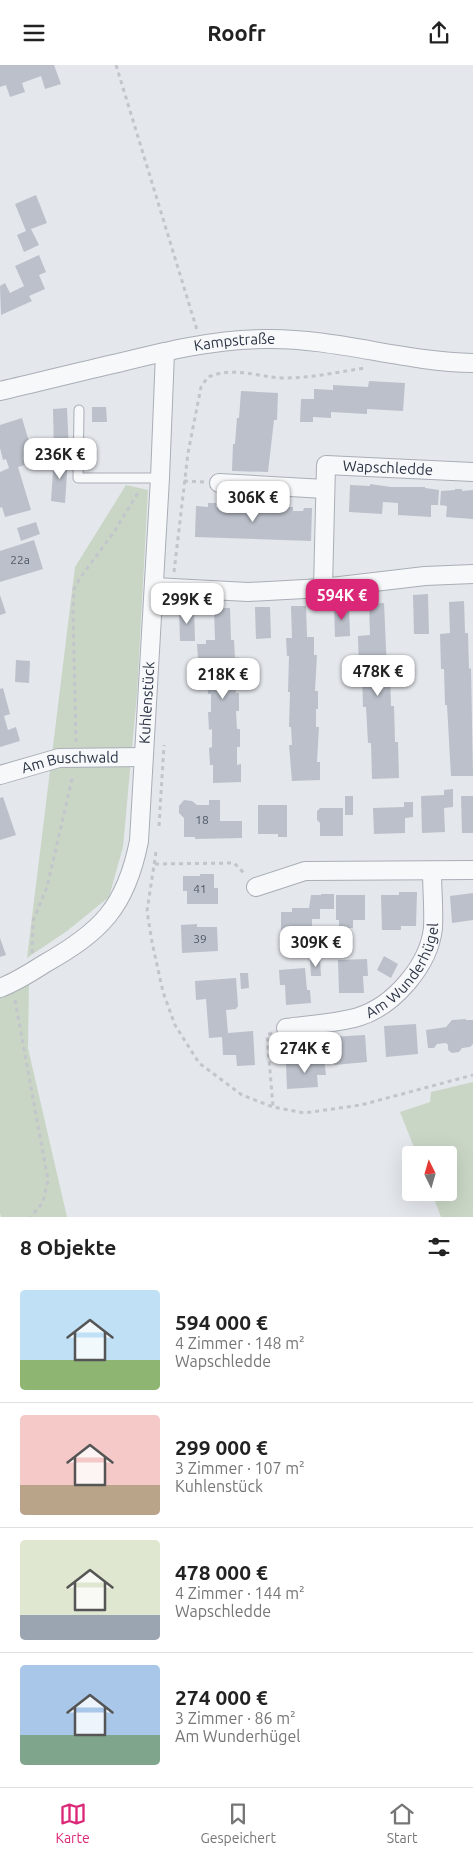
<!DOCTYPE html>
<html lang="de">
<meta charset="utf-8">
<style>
:root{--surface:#fff;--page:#f2f2f2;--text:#222;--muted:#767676;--line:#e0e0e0;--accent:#db2777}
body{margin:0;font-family:Ubuntu,sans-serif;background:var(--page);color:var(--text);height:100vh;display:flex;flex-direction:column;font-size:19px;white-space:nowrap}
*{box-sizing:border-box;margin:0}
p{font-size:16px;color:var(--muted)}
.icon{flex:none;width:28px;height:28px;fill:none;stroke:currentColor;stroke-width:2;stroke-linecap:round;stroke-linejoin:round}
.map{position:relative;height:1152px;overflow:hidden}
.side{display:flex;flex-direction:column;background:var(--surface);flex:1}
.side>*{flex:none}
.needle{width:32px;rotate:355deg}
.buttons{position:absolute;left:402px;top:1081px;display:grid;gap:10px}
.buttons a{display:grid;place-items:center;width:55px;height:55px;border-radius:5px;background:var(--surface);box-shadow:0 5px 20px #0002;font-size:25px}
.price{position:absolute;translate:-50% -42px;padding:0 11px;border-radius:10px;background:#fff;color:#222;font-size:16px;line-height:32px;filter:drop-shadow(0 1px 2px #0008)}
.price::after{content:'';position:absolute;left:50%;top:30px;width:15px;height:11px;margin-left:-8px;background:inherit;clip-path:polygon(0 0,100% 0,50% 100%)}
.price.on{background:var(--accent);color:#fff}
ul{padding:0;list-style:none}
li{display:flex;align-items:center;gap:15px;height:125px;padding:0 20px}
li+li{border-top:1px solid var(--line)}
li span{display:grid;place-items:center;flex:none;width:140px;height:100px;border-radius:5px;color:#555}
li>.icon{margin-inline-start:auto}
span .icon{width:60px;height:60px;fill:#fffc;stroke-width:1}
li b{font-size:21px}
h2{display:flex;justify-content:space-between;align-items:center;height:60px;padding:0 20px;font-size:21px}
header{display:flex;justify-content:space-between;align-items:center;height:65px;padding:0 20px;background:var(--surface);font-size:22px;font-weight:700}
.tabs{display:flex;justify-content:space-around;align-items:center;height:70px;border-top:1px solid var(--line);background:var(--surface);font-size:14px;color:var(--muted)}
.tabs a{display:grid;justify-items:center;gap:2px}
.tabs .on{color:var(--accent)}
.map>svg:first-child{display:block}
.green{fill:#c9d6c5}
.building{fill:#bbc0ca}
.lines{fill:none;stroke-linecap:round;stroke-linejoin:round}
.lane-casing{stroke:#a9aeb7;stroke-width:11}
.street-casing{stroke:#a9aeb7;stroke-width:20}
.path{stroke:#c2c5cb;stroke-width:3;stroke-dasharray:4 4;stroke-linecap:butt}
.lane{stroke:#f7f8fa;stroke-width:9}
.street{stroke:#f7f8fa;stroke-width:18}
.labels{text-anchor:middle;stroke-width:4;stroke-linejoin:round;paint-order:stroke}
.number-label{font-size:12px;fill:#4f5766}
.street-label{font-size:15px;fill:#2b3445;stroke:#f4f6f9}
</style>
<header><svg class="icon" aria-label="menu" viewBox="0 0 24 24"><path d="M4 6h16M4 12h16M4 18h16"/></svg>Roofr<svg class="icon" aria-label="share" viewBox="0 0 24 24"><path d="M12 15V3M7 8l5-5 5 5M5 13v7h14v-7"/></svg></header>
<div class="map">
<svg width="473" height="1152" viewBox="0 0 473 1152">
<rect width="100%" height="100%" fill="#e4e7ec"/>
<path class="green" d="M126,420l22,5 -11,204 -14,153 -14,50 -42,34 -40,27 48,-391z
M29,917l-1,66 39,169h-66l-1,-4v-218z
M473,1017v135h-32l-9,-24h17v-38h-32l-17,-43 30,-10 1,-10z"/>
<path class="building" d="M0,0h54l7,19 -16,5 -4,-13 -19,7 3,9 -15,5 -4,-12 -6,2z
M36,130l11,28 -16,6 8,16 -15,7 -7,-17 9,-4 -11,-27z
M39,190l7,17 -7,3 6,14 -16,7 3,5 -31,14 -1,-29 5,-3 5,10 14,-7 -9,-20z
M369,316l36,2 -2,28 -36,-2v5l-36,-2v6l-18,-1v5h-13l1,-23h13v-10l19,1v-5l35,2z
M241,326l37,2 -1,27h-3l-6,52 -36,-1 1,-27h2l2,-26h2z
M92,342h14l1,15h-15z
M67,343l2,45h-15l-1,-44z
M22,353l13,44 -17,5 13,43 -26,7 -3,-10 -2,1v-36l9,-4 -3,-9 -3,1 -3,-12v-23z
M54,392l14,1 -3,45 -14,-2z
M370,419l21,3h34v1l14,2 -1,15h-7v12l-33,-2v-12l-15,-1 -1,12 -33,-2 1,-27 20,1z
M455,424h7v2l11,-1v29l-27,-2 1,-11 -7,-1 1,-14 14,-1z
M208,438h8v4l11,1v-4h8v4l11,1v-4h8v4l11,1v-4h9v4h10v-3h9v4h10l1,-3h8l-1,33 -116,-4 1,-31 12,1z
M36,457l4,12 -19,7 -4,-13z
M34,475l9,29 -43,13v-31z
M428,529l1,40h-15l-1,-39z
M0,530l6,18 -6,2z
M464,536l1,32h3l1,36 2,-1 2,108h-22l-4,-71h-2l-1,-36h-3l-1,-35 10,-1 -1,-31z
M384,538l3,68h3l1,35h3l1,36h3l1,36 -27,1 -1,-36h-3l-2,-36h-3l-1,-35h-3l-1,-36 12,-1 -1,-31z
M349,539l1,32 -15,1 -1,-32z
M291,541h15l1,31h7v18h3l-2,36h3v18h-2v18h3l-2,35h3v18l-28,1 -3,-36h3l-1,-18h-2l1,-35h-2l1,-36h-2l-1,-18h6z
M255,542h15l1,31 -15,1z
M214,543h16l1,32h3l1,18 3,-1v18h-3l1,18h3v18h-3l1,18h3v18h-3v18l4,-1v18l-28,1v-18h-3l-1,-17 3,-1v-18l-3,1 -1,-18h3v-18h-3l-1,-18h3v-18h-12l-1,-14h9v-4h9z
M179,544h15l1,32h-15z
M16,595l14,1 -1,22 -14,-1z
M3,623l7,26 -6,2 4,14 8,-3 4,14 -20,6v-58z
M453,724v18l-9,1 1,24 -23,1 -1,-37 23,-1v-5z
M345,731h8v19h-8z
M461,731h12v37h-11z
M3,732l13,38 -16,5v-42z
M184,735l8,1 5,4h12v-5h11v21h22v17l-47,1v-2h-11v-19l-5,-5v-7z
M404,737h9v15l-8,1v15l-31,1 -1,-26 31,-1z
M258,740h29v32h-9v-3h-20z
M320,743h23v28h-23v-13l-3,-3v-9z
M200,809h14v14h4v16h-31v-13h-4v-15h17z
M399,827h18l-1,34h-15v4h-19l-1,-35h18z
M473,828v27l-21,3 -2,-27z
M321,829h13v15h-14v10h-8v25l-31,1v-33h11v-4h17l2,-13h10z
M336,830h29v25h-12v8h-14v-8h-3z
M197,859v3h20l1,24 -36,2 -1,-28z
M0,873l6,17 -6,2z
M384,891l14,8 -7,14 -14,-8z
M320,894l1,17h-10l-1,-16z
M367,894l1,17h-5l1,17h-25l-1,-33z
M305,903l2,22h3l1,13 -25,2 -1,-20h-5l-1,-15z
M240,908h8l1,15 -8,1z
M236,913l2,28 -2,3 -10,1 2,23 25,-2 2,34 -18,1 -1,-11h-13l-1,-18 -13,1 -3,-39 -10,1 -1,-19z
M466,954v1h7v24l-3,3 -8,1 -3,4 -7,1 -4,-3v-5l-2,-2 -9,1 -3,4h-6l-2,-18 20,-3 6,-7z
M416,959l2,30 -32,3 -2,-31z
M365,970l2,27 -33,3 -2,-28z
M316,993h8l2,17h-9l1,12 -31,2 -1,-25 30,-2z"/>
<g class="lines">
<g class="lane-casing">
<path id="lane" d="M79,345l-1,68h82"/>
</g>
<g class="street-casing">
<g id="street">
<path id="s1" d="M0,326c39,-9 78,-19 118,-28 48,-12 98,-24 149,-24 69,-1 137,23 206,24"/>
<path d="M219,418l106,6"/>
<path d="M154,522l94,5 75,-4 102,-12 48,-2"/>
<path id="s2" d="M323,523l3,-123 147,7"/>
<path id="s3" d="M0,710l59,-17 84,-1"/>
<path d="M256,822l49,-16 168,-1"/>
<path id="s4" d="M0,923c16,-6 30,-15 44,-24 57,-32 82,-57 95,-123l21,-363 5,-126"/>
<path id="s5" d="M286,963c22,-3 52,-5 72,-11 36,-11 71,-52 75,-89 1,-19 -1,-39 -1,-57"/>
</g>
</g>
<path class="path" d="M116,0l81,265
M184,416l20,1
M174,507l14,-119 13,-66 7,-10c27,-11 48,0 76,1 28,0 54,-6 81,-10
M76,677l-3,-131 1,-22 6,-11 34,-46 25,-41
M159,761l5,-81
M156,787l-9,59 5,31 11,50 12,33 24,38 43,32 31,12 31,6 57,-8 112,-30
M155,799l79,-1 12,12
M32,888l1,-32 14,-34 26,-112
M15,935l33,180 -5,22 -12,15
M272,968l-5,2 6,72"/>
<use href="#lane" class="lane"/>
<use href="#street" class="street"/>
</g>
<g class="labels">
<g class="number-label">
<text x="20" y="499">22a</text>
<text x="202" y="759">18</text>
<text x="200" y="828">41</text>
<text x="200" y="878">39</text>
</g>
<g class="street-label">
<text dy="5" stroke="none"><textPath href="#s1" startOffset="240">Kampstraße</textPath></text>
<text dy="5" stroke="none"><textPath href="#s2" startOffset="185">Wapschledde</textPath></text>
<text dy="5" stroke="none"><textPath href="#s4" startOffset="351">Kuhlenstück</textPath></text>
<text dy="5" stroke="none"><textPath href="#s3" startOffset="72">Am Buschwald</textPath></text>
<text dy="5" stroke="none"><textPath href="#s5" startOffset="141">Am Wunderhügel</textPath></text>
</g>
</g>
</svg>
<div class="buttons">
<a><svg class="needle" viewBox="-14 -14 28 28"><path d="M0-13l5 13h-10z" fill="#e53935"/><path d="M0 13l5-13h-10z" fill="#767676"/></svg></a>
</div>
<b class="price" style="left:60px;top:415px">236K €</b>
<b class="price" style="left:253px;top:458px">306K €</b>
<b class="price on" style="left:342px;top:556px">594K €</b>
<b class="price" style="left:187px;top:560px">299K €</b>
<b class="price" style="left:378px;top:632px">478K €</b>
<b class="price" style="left:223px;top:635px">218K €</b>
<b class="price" style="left:316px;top:903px">309K €</b>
<b class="price" style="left:305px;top:1009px">274K €</b>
</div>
<section class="side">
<h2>8 Objekte<svg class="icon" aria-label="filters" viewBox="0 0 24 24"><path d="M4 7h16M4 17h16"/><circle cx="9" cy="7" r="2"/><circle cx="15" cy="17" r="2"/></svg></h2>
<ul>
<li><span style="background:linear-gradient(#bfe0f5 70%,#8fb573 0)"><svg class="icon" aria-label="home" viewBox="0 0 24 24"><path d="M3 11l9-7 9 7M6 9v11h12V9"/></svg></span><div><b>594 000 €</b><p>4 Zimmer · 148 m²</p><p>Wapschledde</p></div></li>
<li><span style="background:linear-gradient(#f6c9c9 70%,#b9a48a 0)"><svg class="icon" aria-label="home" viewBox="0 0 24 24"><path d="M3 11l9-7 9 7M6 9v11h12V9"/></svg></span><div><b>299 000 €</b><p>3 Zimmer · 107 m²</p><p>Kuhlenstück</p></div></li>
<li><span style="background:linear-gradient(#dfe7d0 75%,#9aa5b1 0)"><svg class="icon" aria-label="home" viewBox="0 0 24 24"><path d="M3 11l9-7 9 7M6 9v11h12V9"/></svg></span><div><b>478 000 €</b><p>4 Zimmer · 144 m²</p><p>Wapschledde</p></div></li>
<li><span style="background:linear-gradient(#a9c7e8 70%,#7fa58c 0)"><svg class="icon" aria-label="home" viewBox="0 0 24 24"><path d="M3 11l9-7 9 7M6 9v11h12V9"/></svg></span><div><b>274 000 €</b><p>3 Zimmer · 86 m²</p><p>Am Wunderhügel</p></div></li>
</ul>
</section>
<nav class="tabs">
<a class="on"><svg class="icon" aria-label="map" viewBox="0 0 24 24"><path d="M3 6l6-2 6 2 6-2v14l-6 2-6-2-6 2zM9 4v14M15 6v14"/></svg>Karte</a>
<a><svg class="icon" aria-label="saved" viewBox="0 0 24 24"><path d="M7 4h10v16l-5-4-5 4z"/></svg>Gespeichert</a>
<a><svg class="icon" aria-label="home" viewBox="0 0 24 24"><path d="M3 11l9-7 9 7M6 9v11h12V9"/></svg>Start</a>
</nav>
